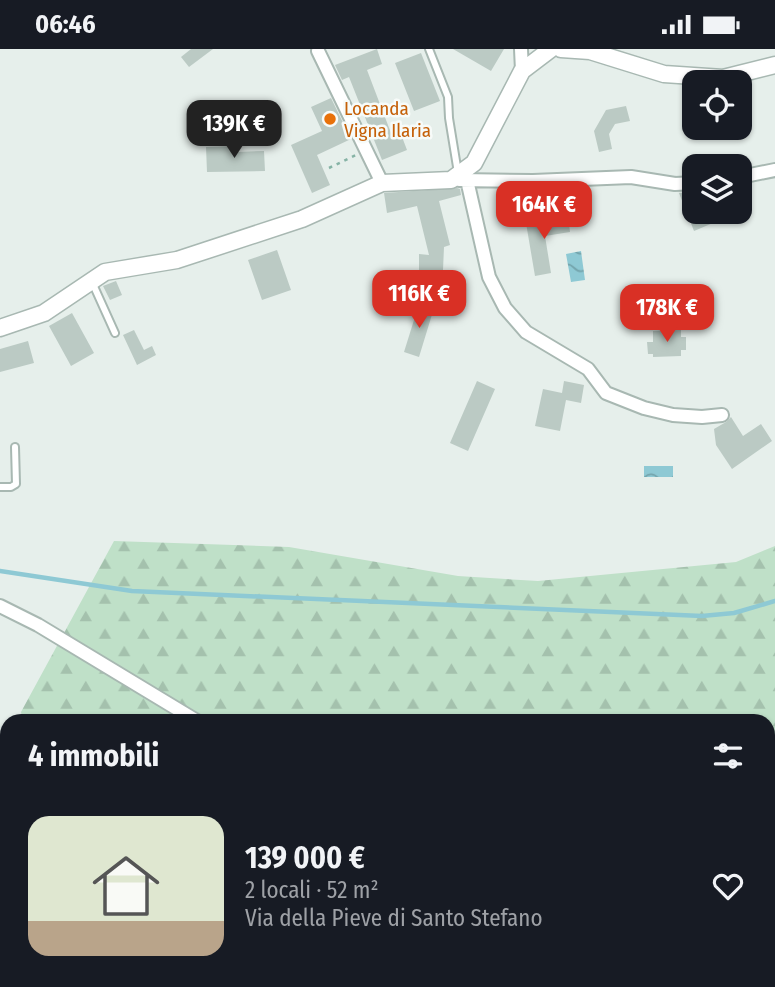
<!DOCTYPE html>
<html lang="it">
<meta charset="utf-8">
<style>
:root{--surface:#171b24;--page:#242831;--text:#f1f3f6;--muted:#9ea1a6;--accent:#d93025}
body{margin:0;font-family:"Fira Sans Condensed",sans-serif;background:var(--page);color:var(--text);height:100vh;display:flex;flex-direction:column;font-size:26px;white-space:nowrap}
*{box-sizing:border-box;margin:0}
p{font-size:23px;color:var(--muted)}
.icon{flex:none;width:38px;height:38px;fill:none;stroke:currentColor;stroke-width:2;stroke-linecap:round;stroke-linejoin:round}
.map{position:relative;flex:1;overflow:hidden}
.sheet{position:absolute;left:0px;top:665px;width:775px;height:273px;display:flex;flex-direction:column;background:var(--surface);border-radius:21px 21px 0 0;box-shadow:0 2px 5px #0004}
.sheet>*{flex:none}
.fabs{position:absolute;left:682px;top:21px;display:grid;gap:14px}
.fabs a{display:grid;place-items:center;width:70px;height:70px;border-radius:14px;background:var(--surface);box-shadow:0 2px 5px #0004;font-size:35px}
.price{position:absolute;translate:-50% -60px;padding:0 16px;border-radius:14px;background:var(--accent);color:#fff;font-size:23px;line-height:46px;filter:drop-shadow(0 2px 4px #0008)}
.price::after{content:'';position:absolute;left:50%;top:42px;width:21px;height:16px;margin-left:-10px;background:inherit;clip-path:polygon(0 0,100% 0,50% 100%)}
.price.active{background:#222;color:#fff}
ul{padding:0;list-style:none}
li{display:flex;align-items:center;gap:21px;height:175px;padding:0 28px}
li span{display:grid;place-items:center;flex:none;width:196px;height:140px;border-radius:21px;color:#555}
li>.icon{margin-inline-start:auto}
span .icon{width:84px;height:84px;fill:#fffc;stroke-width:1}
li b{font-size:30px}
h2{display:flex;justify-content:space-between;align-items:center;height:84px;padding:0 28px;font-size:30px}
.status{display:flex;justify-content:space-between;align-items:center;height:49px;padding:0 35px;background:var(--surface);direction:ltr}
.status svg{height:19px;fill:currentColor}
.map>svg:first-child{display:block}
.forest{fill:url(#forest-firs)}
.water{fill:url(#water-waves)}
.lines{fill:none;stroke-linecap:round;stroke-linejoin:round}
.stream{stroke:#8ec9d4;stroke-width:4.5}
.building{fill:#bbcac4}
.service-casing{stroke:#a8b8b2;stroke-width:10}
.minor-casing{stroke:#a8b8b2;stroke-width:16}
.tertiary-casing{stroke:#a8b8b2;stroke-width:19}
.path{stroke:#86b3a5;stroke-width:2.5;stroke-dasharray:3.5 5;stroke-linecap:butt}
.service{stroke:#fff;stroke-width:6}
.minor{stroke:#fff;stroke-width:12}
.tertiary{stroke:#fff;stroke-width:16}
.food-dot{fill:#e8710a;stroke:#f7fbf9;stroke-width:2.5}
.labels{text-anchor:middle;stroke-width:5;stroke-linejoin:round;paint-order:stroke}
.food-label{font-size:19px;fill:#c56008;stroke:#f7fbf9;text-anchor:start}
</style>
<div class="status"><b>06:46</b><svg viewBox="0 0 49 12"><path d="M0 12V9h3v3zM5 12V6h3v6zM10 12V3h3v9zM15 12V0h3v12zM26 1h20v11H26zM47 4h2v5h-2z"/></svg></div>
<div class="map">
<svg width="775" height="938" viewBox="0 0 775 938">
<defs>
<pattern id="forest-firs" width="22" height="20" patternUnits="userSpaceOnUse" patternTransform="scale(1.75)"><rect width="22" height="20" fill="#bfe0c8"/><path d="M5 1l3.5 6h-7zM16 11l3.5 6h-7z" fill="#a4c1ad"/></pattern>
<pattern id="water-waves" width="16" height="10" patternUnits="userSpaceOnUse" patternTransform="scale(1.75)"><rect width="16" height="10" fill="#8ec9d4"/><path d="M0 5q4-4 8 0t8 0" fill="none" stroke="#74a5ad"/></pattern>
</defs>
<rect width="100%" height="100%" fill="#e6efeb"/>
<path class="forest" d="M114,492l175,6 169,29 80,5 198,-19 39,-16v285l-7,3v-113h-745l-2,-9z
M70,931h485l-10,7h-467z"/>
<path class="water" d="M581,202l4,29 -14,2 -5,-28z
M644,417h29v11h-29z"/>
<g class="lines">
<path class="stream" d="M0,522l132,20 570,25 32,-3 41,-12"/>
</g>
<path class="building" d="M191,0h22l-24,18 -8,-10z
M377,0l5,15 -15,6 24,63 8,-4 8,21 -25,10 -33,-83 -7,3 -7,-15z
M453,0h51l-13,22z
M421,4l19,48 -26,10 -19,-48z
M331,49l20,41 -34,16 13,30 -18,8 -21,-48 31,-14 -11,-24z
M626,57l4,15 -15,3 -6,10 3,15 -13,3 -5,-21 12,-21z
M236,97v6l28,-1 1,20 -58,1 -1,-25z
M457,139l3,1 1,6 -22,6 11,44 -6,2 -1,23h-24v-16l10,1 -12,-49 -30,7 -3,-20z
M695,143v20h14l4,11 -19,8 -15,-38z
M568,167l2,16 -25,4 6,37 -16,3 -9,-53z
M277,201l14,40 -29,10 -14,-40z
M116,232l6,14 -12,5 -7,-14z
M419,255l15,4 -15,49 -15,-5z
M72,264l22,40 -23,13 -22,-40z
M134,281l10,20 8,-4 4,9 -19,10 -14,-30z
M681,281v7h5v13h-5v6l-28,1v-3h-5l-1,-12h6v-11z
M28,292l6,22 -34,9v-23z
M477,332l18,8 -27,62 -18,-8z
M564,332l20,4 -3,18 -15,-3 -6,31 -25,-5 8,-37 19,4z
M731,368l12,19 18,-12 11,17 -40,28 -16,-24 -2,-16 12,-7z"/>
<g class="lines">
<g class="service-casing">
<path id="service" d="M429,0l19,48 1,21 9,55
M92,233l23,51
M0,438h11l5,-3 -1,-37"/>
</g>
<g class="minor-casing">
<path id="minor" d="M521,0l1,22
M318,2l64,132
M740,128l35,-7
M459,131l74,1 98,-4 44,7 20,-1
M467,131l22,97 16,31 21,24 62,37 18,24 38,15 29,7 29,2 20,-2
M0,557l38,19 159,96
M768,808l7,-4
M643,938l5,-7"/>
</g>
<g class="tertiary-casing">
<path id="tertiary" d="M561,0l29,2 74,23 59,4 52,-13
M0,279l44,-15 61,-41 72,-12 125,-41 80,-36 69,-3 23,-17 48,-92 29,-22"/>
</g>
<path class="path" d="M329,119l27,-13"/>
<use href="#service" class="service"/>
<use href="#minor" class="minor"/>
<use href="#tertiary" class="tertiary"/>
</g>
<circle class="food-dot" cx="330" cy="70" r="7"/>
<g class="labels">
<g class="food-label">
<text x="344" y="66">Locanda<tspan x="344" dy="22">Vigna Ilaria</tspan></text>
</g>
</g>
</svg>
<div class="fabs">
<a><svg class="icon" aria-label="locate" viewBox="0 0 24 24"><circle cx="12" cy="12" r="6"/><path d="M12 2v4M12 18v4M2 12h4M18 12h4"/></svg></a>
<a><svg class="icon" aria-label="layers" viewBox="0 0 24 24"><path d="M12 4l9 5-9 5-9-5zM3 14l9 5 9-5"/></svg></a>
</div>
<b class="price active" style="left:234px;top:111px">139K €</b>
<b class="price" style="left:544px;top:192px">164K €</b>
<b class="price" style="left:419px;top:281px">116K €</b>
<b class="price" style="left:667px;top:295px">178K €</b>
<section class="sheet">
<h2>4 immobili<svg class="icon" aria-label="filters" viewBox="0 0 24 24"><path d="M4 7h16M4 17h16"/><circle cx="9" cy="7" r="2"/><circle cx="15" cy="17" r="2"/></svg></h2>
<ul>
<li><span style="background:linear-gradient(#dfe7d0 75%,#b9a48a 0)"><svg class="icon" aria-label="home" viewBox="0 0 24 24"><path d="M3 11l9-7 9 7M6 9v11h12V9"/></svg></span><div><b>139 000 €</b><p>2 locali · 52 m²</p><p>Via della Pieve di Santo Stefano</p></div><svg class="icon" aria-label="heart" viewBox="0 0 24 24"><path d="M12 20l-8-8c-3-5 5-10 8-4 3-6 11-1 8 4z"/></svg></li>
</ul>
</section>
</div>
